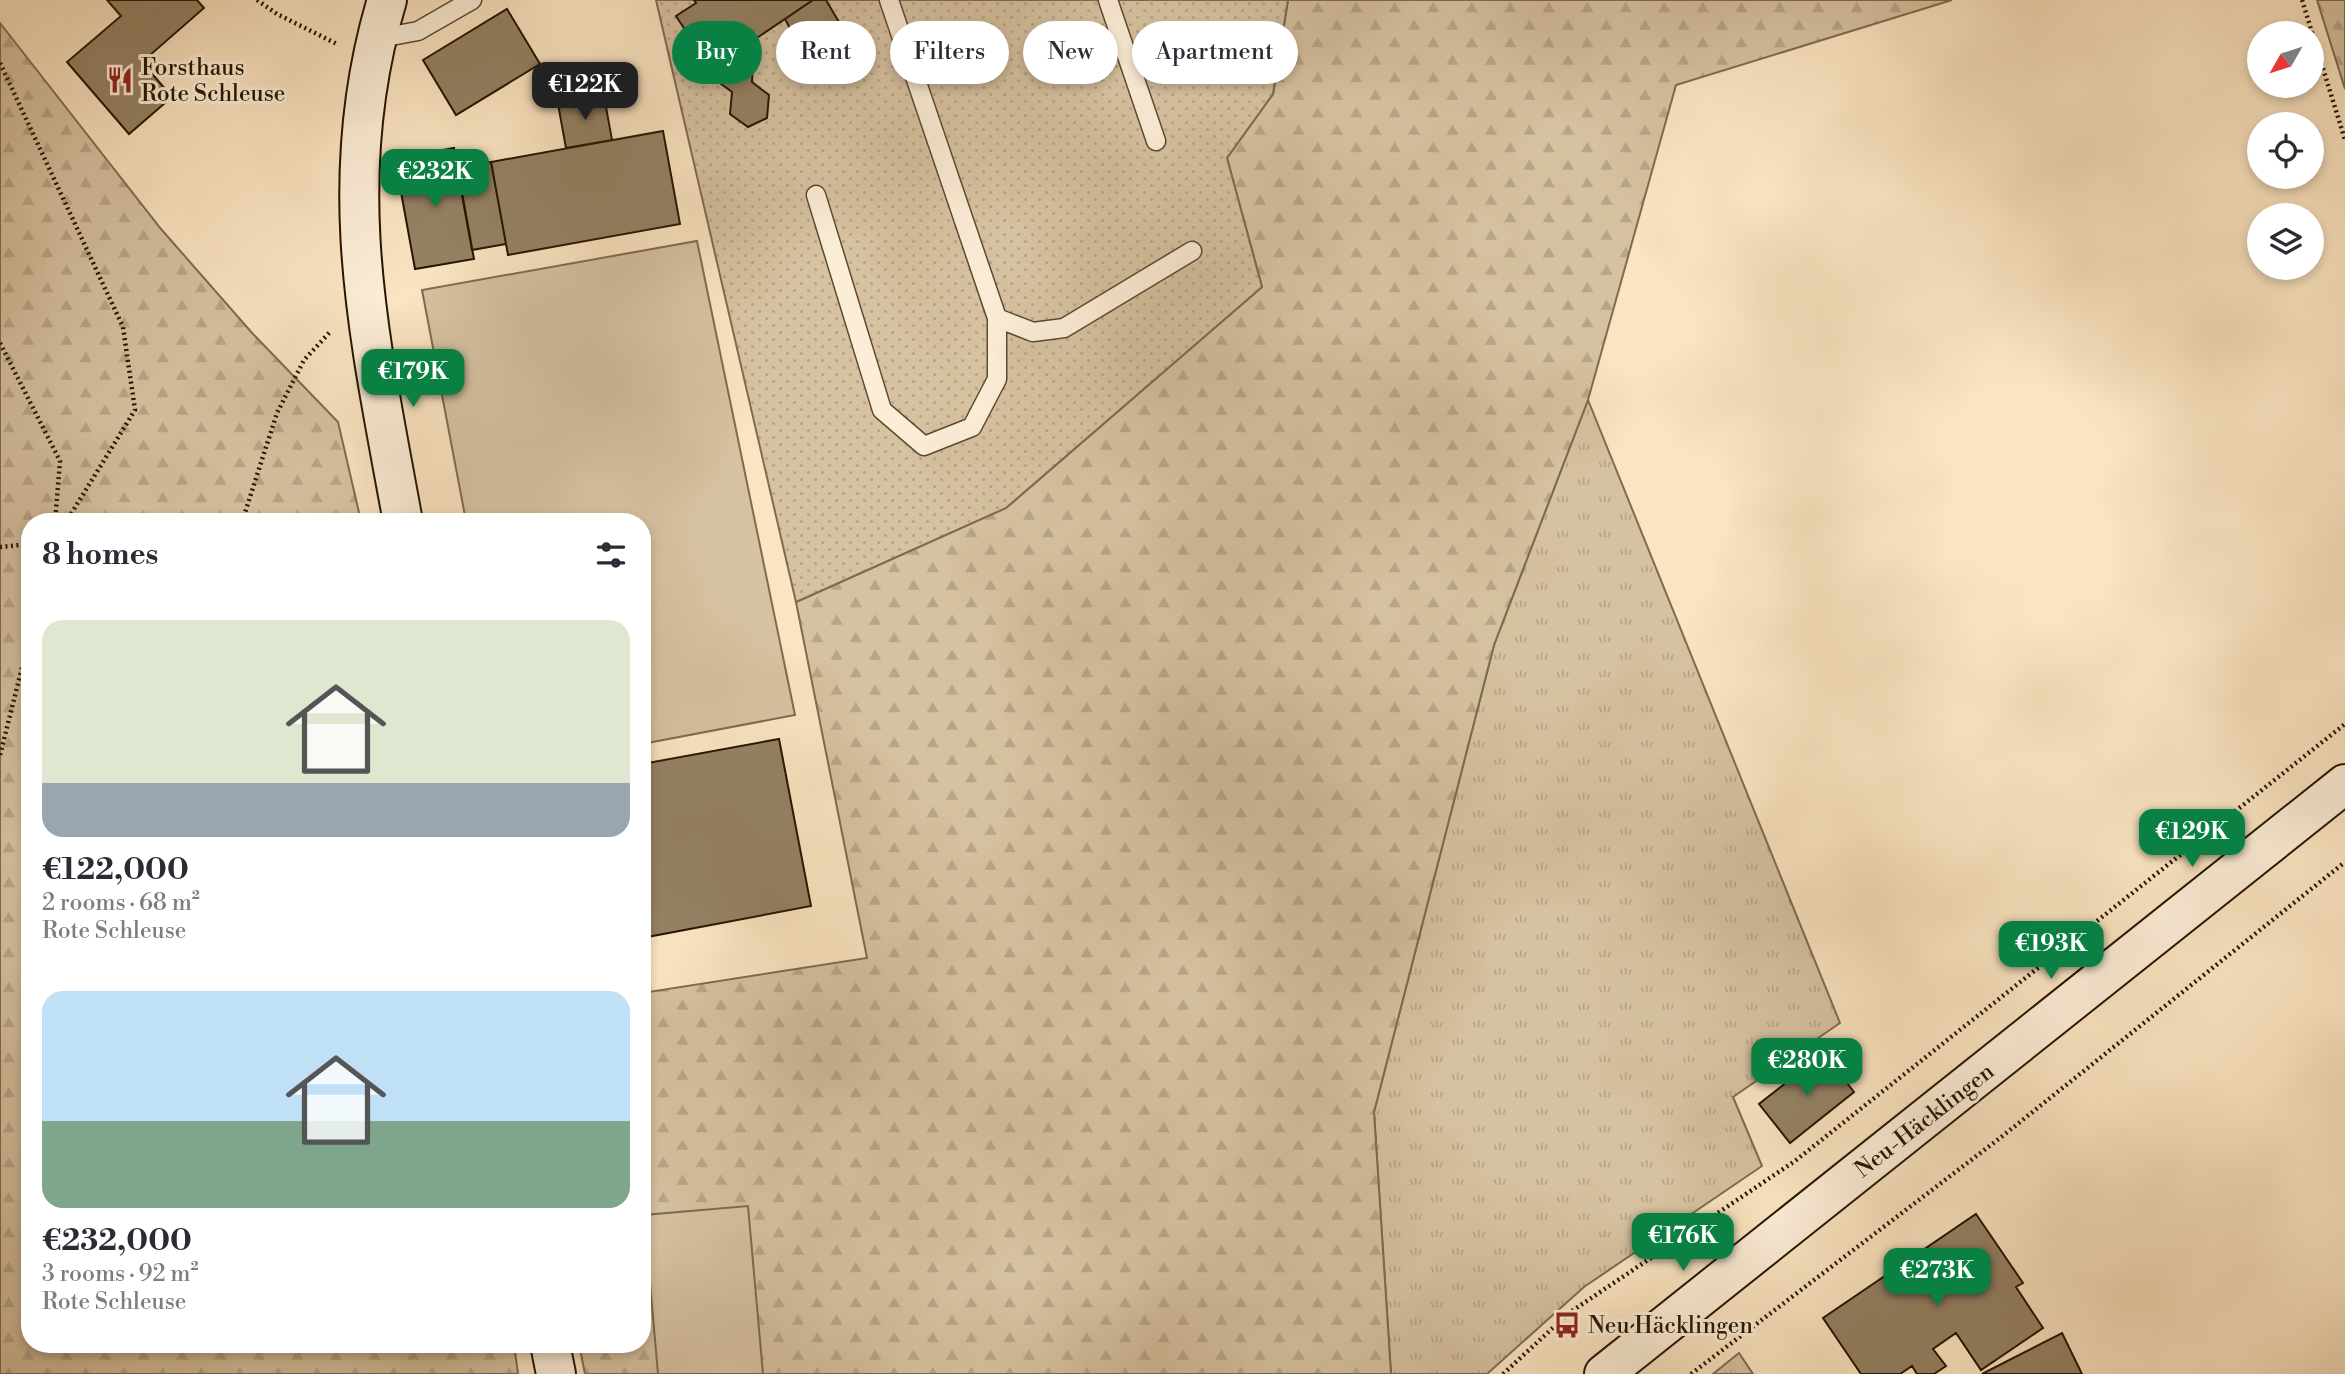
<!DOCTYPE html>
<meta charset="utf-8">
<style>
:root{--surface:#fff;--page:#f7f7f7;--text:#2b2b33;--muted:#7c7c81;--accent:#0b8043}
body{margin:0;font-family:"Libre Bodoni",serif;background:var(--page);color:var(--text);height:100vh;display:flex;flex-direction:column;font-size:26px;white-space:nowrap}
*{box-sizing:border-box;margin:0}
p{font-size:23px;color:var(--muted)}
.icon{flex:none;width:38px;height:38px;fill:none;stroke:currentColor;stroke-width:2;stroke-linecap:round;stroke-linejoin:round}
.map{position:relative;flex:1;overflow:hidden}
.side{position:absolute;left:21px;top:513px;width:630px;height:840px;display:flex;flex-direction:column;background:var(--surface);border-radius:28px;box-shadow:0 4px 10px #0003}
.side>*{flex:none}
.guide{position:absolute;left:672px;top:21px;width:665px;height:63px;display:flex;gap:14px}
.needle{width:46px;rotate:231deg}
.buttons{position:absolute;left:2247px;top:21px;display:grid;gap:14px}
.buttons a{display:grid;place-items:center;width:77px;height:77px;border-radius:50%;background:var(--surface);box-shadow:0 4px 10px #0003;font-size:35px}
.price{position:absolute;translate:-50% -60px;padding:0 16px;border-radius:14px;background:var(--accent);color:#fff;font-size:23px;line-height:46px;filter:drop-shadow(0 2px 4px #0008)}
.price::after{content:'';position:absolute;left:50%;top:42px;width:21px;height:16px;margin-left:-10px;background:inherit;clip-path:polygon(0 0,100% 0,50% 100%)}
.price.selected{background:#222;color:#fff}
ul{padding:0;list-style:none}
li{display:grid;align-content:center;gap:14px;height:371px;padding:0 21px}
li span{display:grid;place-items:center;height:217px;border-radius:21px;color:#555}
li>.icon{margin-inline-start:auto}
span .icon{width:126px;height:126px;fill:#fffc;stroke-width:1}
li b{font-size:30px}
h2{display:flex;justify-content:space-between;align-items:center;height:84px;padding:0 21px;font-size:30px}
.tag{padding:0 24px;border-radius:32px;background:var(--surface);box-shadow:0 4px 10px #0003;font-size:24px;line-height:63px}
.tag.selected{background:var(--accent);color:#fff}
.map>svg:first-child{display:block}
.grass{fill:url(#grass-tufts);stroke:#7e6b50;stroke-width:2}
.forest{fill:url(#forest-firs);stroke:#7e6b50;stroke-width:2}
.park{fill:url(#park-dots);stroke:#7e6b50;stroke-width:2}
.garden{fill:#d6c1a0;stroke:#7e6b50;stroke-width:2}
.building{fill:#948164;stroke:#261500;stroke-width:2}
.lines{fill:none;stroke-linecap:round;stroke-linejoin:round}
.lane-casing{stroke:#5b4930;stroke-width:21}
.secondary-casing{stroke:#261500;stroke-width:42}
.path{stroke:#261500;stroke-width:4.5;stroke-dasharray:2 3.5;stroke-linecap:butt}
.lane{stroke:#fcedd7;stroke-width:18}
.secondary{stroke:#fcedd7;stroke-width:38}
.labels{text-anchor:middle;stroke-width:6;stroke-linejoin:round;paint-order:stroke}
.poi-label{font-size:23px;fill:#261500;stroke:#fcedd7;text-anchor:start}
.street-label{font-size:23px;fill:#261500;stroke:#fcedd7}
</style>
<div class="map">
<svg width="2345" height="1374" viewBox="0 0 2345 1374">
<defs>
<pattern id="grass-tufts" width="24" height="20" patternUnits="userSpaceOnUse" patternTransform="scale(1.75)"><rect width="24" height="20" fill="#d6c1a0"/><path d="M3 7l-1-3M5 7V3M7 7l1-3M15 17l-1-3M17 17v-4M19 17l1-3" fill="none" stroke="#b8a588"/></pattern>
<pattern id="forest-firs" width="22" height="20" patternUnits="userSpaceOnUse" patternTransform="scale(1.75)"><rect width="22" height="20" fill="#d6c1a0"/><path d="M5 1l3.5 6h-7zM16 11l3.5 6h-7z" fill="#b8a588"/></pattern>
<pattern id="park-dots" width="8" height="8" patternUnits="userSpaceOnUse" patternTransform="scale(1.75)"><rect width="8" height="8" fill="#d6c1a0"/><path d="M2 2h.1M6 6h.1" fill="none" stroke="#b8a588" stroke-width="1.8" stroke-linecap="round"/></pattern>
</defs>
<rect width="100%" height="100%" fill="#fae4c1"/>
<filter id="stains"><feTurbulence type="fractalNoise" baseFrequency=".00286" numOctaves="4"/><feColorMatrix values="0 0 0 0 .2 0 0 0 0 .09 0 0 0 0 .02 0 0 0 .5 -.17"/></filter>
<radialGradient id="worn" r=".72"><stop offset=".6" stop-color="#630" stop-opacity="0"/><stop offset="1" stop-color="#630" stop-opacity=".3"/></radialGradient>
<path class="grass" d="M1588,400l252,623 -107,74 29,69 -178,121 -97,87h-96l-17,-262 120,-467z
M1739,1353l14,21h-40z"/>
<path class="forest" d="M1288,0h664l-276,85 -88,315 -94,245 -120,467 17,262h-806l-6,-30h63v-351l225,-35 -71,-356 210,-94 256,-221 -35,-129 46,-64z
M2317,0h28v89z
M0,23l161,206 92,105 85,88 23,99 -331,1v822h484l4,30h-518z"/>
<path class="park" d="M656,0h632l-15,94 -46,64 35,129 -256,221 -210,94z"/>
<path class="garden" d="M697,241l98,474 -153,29v-222l-176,-1 -44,-231z
M748,1206l15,168h-105l-14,-159z"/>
<path class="building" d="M107,0h90l7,8 -62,54 30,35 -43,37 -62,-72 54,-46z
M694,0h119l-102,69 -35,-53 20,-13z
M813,0h13l24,41 -28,18 -20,-33 -10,6 -7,-13z
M507,9l33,55 -84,51 -33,-55z
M738,50l15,9 -1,23 17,13 -2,23 -19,9 -18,-13 2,-22 -19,-14 -2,-9z
M604,96l8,44 -46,8 -8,-44z
M663,131l17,93 -172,31 -17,-93z
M454,148l20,111 -59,10 -20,-110z
M491,162l15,82 -34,6 -15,-82z
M779,739l32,167 -169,32v-174z
M1824,1053l30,39 -64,51 -31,-39z
M1976,1214l47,69 -7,4 27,41 -62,42 -25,-37 -23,16 13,17 -12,8h-17l-5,-8 -12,8h-39l-38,-56z
M2062,1333l20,41h-100z"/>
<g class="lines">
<g class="lane-casing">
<path id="lane" d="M889,0l108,318 36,14 31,-4 128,-77
M1108,0l48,141
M375,39l43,-8 54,-31
M816,195l66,215 42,36 48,-19 25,-48v-61"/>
</g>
<g class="secondary-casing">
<path id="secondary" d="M387,0c-55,183 -17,340 16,522
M550,1344l6,30
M1604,1374l741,-590"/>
</g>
<path class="path" d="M257,0l20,14 60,30
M2302,0l43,140
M0,63l123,264 12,83 -69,112
M0,343l60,118 -5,61
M242,522l35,-109 27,-53 26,-28
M0,547l30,-3
M0,755l30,-119
M1503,1374l66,-61 226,-152 550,-437
M1691,1374l309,-236 345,-276"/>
<use href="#lane" class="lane"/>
<use href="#secondary" class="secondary"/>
</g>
<defs>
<g id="restaurant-bare" transform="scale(2.1)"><path d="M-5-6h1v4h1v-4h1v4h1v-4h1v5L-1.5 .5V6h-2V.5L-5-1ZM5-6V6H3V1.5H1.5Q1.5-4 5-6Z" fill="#8f2418" stroke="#fcedd7" stroke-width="2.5" paint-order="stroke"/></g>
<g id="bus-bare" transform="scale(2.1)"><path d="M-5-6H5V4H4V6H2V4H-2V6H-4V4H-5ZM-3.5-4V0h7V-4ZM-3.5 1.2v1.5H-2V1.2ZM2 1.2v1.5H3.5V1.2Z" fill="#8f2418" stroke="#fcedd7" stroke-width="2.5" paint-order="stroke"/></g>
</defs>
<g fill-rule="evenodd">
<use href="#restaurant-bare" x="120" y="80"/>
<use href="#bus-bare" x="1567" y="1325"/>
</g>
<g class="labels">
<g class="poi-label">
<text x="141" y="75">Forsthaus<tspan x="141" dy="26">Rote Schleuse</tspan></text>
<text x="1588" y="1333">Neu Häcklingen</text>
</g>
<g class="street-label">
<text transform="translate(1924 1120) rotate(-38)" y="8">Neu-Häcklingen</text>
</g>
</g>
<rect width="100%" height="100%" filter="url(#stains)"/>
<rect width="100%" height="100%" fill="url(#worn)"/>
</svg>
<div class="buttons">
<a><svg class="needle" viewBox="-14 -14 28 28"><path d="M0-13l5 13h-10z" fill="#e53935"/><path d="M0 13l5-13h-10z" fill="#7c7c81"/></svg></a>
<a><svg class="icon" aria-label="locate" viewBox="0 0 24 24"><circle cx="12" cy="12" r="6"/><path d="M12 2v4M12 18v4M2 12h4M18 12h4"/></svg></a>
<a><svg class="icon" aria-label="layers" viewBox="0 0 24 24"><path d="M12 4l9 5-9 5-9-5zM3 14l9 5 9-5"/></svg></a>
</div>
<b class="price selected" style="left:585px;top:122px">€122K</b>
<b class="price" style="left:435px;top:209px">€232K</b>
<b class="price" style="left:413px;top:409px">€179K</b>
<b class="price" style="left:2192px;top:869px">€129K</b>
<b class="price" style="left:2051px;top:981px">€193K</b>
<b class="price" style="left:1807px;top:1098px">€280K</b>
<b class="price" style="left:1683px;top:1273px">€176K</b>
<b class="price" style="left:1937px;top:1308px">€273K</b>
<div class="guide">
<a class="tag selected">Buy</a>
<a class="tag">Rent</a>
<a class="tag">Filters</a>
<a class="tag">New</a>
<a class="tag">Apartment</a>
</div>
<section class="side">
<h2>8 homes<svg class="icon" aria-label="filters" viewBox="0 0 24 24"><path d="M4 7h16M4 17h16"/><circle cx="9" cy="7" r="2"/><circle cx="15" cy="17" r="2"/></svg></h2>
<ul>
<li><span style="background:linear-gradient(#dfe7d0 75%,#9aa5b1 0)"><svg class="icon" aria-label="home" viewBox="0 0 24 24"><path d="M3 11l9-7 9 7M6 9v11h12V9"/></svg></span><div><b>€122,000</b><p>2 rooms · 68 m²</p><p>Rote Schleuse</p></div></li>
<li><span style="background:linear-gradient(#bfe0f5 60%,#7fa58c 0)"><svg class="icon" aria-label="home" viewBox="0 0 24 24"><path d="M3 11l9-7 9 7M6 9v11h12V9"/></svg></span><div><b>€232,000</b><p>3 rooms · 92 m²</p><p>Rote Schleuse</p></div></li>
</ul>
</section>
</div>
